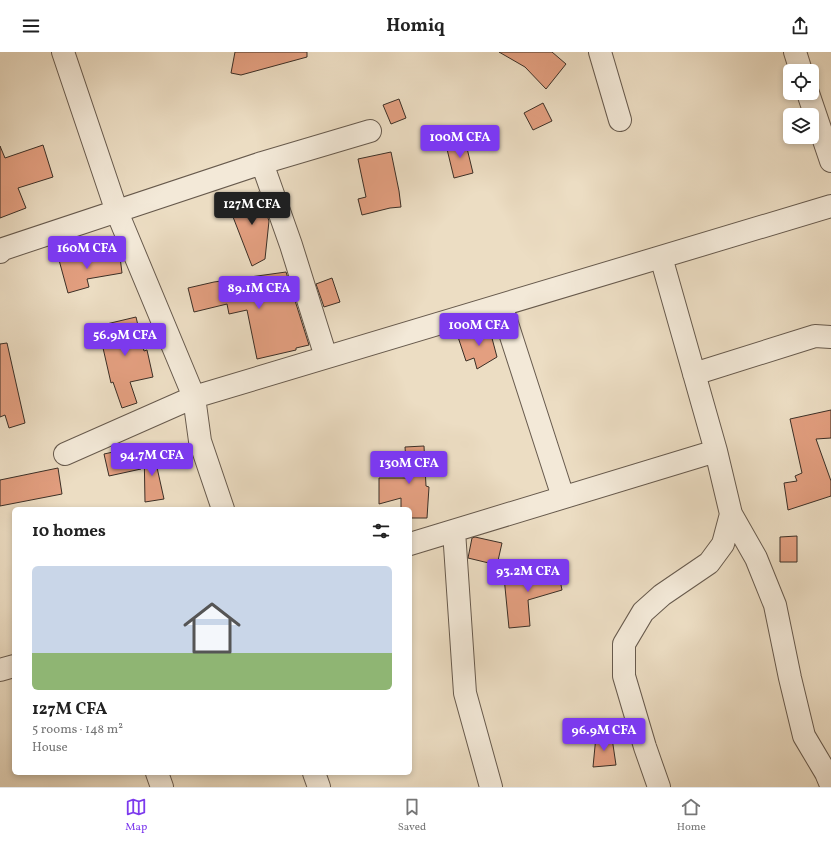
<!DOCTYPE html>
<meta charset="utf-8">
<style>
:root{--surface:#fff;--page:#f2f2f2;--text:#222;--muted:#767676;--line:#e0e0e0;--accent:#7c3aed}
body{margin:0;font-family:Vollkorn,serif;background:var(--page);color:var(--text);height:100vh;display:flex;flex-direction:column;font-size:15px;white-space:nowrap}
*{box-sizing:border-box;margin:0}
p{font-size:13px;color:var(--muted)}
.icon{flex:none;width:22px;height:22px;fill:none;stroke:currentColor;stroke-width:2;stroke-linecap:round;stroke-linejoin:round}
.map{position:relative;flex:1;overflow:hidden}
.panel{position:absolute;left:12px;top:455px;width:400px;height:268px;display:flex;flex-direction:column;background:var(--surface);border-radius:6px;box-shadow:0 2px 6px #0003}
.panel>*{flex:none}
.controls{position:absolute;left:783px;top:12px;display:grid;gap:8px}
.controls a{display:grid;place-items:center;width:36px;height:36px;border-radius:6px;background:var(--surface);box-shadow:0 2px 6px #0003;font-size:20px}
.price{position:absolute;translate:-50% -34px;padding:0 9px;border-radius:4px;background:var(--accent);color:#fff;font-size:13px;line-height:26px;filter:drop-shadow(0 1px 2px #0008)}
.price::after{content:'';position:absolute;left:50%;top:24px;width:12px;height:9px;margin-left:-6px;background:inherit;clip-path:polygon(0 0,100% 0,50% 100%)}
.price.active{background:#222;color:#fff}
ul{padding:0;list-style:none}
li{display:grid;align-content:center;gap:8px;height:212px;padding:0 20px}
li+li{border-top:1px solid var(--line)}
li span{display:grid;place-items:center;height:124px;border-radius:6px;color:#555}
li>.icon{margin-inline-start:auto}
span .icon{width:72px;height:72px;fill:#fffc;stroke-width:1}
li b{font-size:17px}
h2{display:flex;justify-content:space-between;align-items:center;height:48px;padding:0 20px;font-size:17px}
header{display:flex;justify-content:space-between;align-items:center;height:52px;padding:0 20px;background:var(--surface);font-size:18px;font-weight:700}
.tab-bar{display:flex;justify-content:space-around;align-items:center;height:56px;border-top:1px solid var(--line);background:var(--surface);font-size:11px;color:var(--muted)}
.tab-bar a{display:grid;justify-items:center;gap:2px}
.tab-bar .active{color:var(--accent)}
.map>svg:first-child{display:block}
.building{fill:#e39f80;stroke:#3b2f26}
.lines{fill:none;stroke-linecap:round;stroke-linejoin:round}
.minor-casing{stroke:#675a4d;stroke-width:24}
.minor{stroke:#f3e9d8;stroke-width:22}
</style>
<header><svg class="icon" aria-label="menu" viewBox="0 0 24 24"><path d="M4 6h16M4 12h16M4 18h16"/></svg>Homiq<svg class="icon" aria-label="share" viewBox="0 0 24 24"><path d="M12 15V3M7 8l5-5 5 5M5 13v7h14v-7"/></svg></header>
<div class="map">
<svg width="831" height="735" viewBox="0 0 831 735">
<rect width="100%" height="100%" fill="#ecddc3"/>
<filter id="stains"><feTurbulence type="fractalNoise" baseFrequency=".005" numOctaves="4"/><feColorMatrix values="0 0 0 0 .2 0 0 0 0 .09 0 0 0 0 .02 0 0 0 .5 -.17"/></filter>
<radialGradient id="worn" r=".72"><stop offset=".6" stop-color="#630" stop-opacity="0"/><stop offset="1" stop-color="#630" stop-opacity=".3"/></radialGradient>
<path class="building" d="M235,0h72v5l-66,18 -10,-2z
M499,0h53l14,12 -20,25 -21,-22z
M399,47l7,19 -15,6 -8,-19z
M543,51l9,18 -19,9 -9,-17z
M465,88l8,33 -19,5 -8,-33z
M43,93l10,32 -35,11 8,20 -26,10v-72l5,12z
M391,100l8,39 2,16 -11,1 -28,7 -4,-16 8,-2 -8,-38z
M259,140l10,29 -4,38 -13,7 -24,-62z
M90,200l3,9 27,-4 2,16 -35,6 2,8 -21,6 -9,-33z
M286,220l23,73 -13,3v2l-39,9 -10,-49 -18,4 -2,-10 -33,8 -6,-24 26,-6z
M332,226l8,24 -16,5 -8,-23z
M136,265l8,34 3,-1 6,27 -23,5 7,21 -15,5 -9,-26 -2,1 -13,-57z
M489,275l8,30 -20,12 -3,-11 -8,3 -8,-24z
M7,291l18,80 -16,5 -4,-13 -5,2v-73z
M831,358v28l-15,1 15,42v15l-43,14 -4,-27 13,-2 -2,-5 7,-3 -12,-54z
M152,393l12,54 -19,3 -1,-56z
M424,394l2,40 3,1 -2,31h-17v-9h-9v-11l-22,6v-26h28l-2,-31z
M136,395l5,22 -32,7 -5,-22z
M58,416l4,26 -62,12v-26z
M797,484v26h-17v-25z
M475,485l27,6 -5,22 -29,-7 4,-20z
M536,516l2,5 20,-3 4,20 -34,10 2,26 -21,2 -5,-51z
M596,684l16,2 4,27 -23,2z"/>
<g class="lines">
<g class="minor-casing">
<path id="minor" d="M63,0l54,160 77,185 6,44 23,68
M600,0l20,68
M795,0l6,19
M808,41l23,68
M262,111l29,82 35,112
M0,200l3,-3 259,-86 108,-32
M501,253l62,192
M694,322l121,-38 16,1
M65,402l129,-57 637,-191
M731,462l25,44 19,47 15,73 14,58 22,37 5,12
M454,479l11,162 26,94
M410,492l306,-93
M0,618l14,-4
M157,721l5,14
M314,721l5,14
M659,735l-14,-40 -21,-71v-32l19,-32 19,-17 47,-32 14,-19 8,-30 -15,-63 -55,-194"/>
</g>
<use href="#minor" class="minor"/>
</g>
<rect width="100%" height="100%" filter="url(#stains)"/>
<rect width="100%" height="100%" fill="url(#worn)"/>
</svg>
<div class="controls">
<a><svg class="icon" aria-label="locate" viewBox="0 0 24 24"><circle cx="12" cy="12" r="6"/><path d="M12 2v4M12 18v4M2 12h4M18 12h4"/></svg></a>
<a><svg class="icon" aria-label="layers" viewBox="0 0 24 24"><path d="M12 4l9 5-9 5-9-5zM3 14l9 5 9-5"/></svg></a>
</div>
<b class="price" style="left:460px;top:107px">100M CFA</b>
<b class="price active" style="left:252px;top:174px">127M CFA</b>
<b class="price" style="left:87px;top:218px">160M CFA</b>
<b class="price" style="left:259px;top:258px">89.1M CFA</b>
<b class="price" style="left:479px;top:295px">100M CFA</b>
<b class="price" style="left:125px;top:305px">56.9M CFA</b>
<b class="price" style="left:152px;top:425px">94.7M CFA</b>
<b class="price" style="left:409px;top:433px">130M CFA</b>
<b class="price" style="left:528px;top:541px">93.2M CFA</b>
<b class="price" style="left:604px;top:700px">96.9M CFA</b>
<section class="panel">
<h2>10 homes<svg class="icon" aria-label="filters" viewBox="0 0 24 24"><path d="M4 7h16M4 17h16"/><circle cx="9" cy="7" r="2"/><circle cx="15" cy="17" r="2"/></svg></h2>
<ul>
<li><span style="background:linear-gradient(#c9d6e8 70%,#8fb573 0)"><svg class="icon" aria-label="home" viewBox="0 0 24 24"><path d="M3 11l9-7 9 7M6 9v11h12V9"/></svg></span><div><b>127M CFA</b><p>5 rooms · 148 m²</p><p>House</p></div></li>
</ul>
</section>
</div>
<nav class="tab-bar">
<a class="active"><svg class="icon" aria-label="map" viewBox="0 0 24 24"><path d="M3 6l6-2 6 2 6-2v14l-6 2-6-2-6 2zM9 4v14M15 6v14"/></svg>Map</a>
<a><svg class="icon" aria-label="saved" viewBox="0 0 24 24"><path d="M7 4h10v16l-5-4-5 4z"/></svg>Saved</a>
<a><svg class="icon" aria-label="home" viewBox="0 0 24 24"><path d="M3 11l9-7 9 7M6 9v11h12V9"/></svg>Home</a>
</nav>
